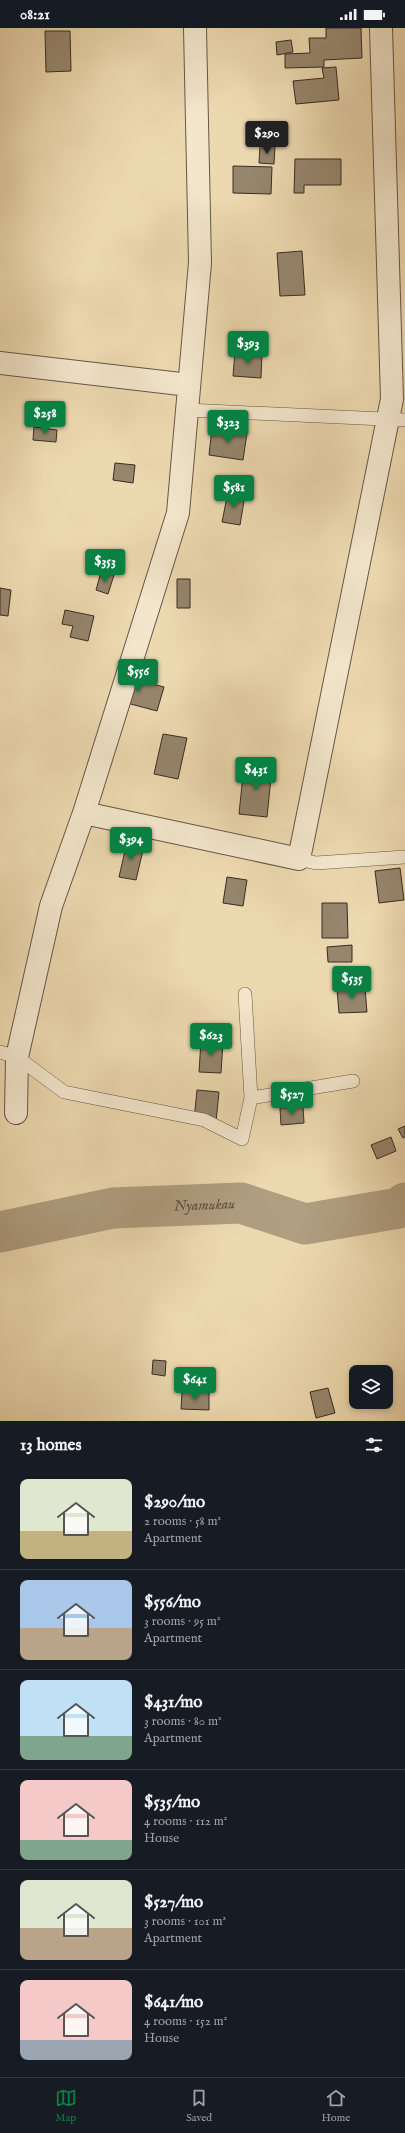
<!DOCTYPE html>
<meta charset="utf-8">
<style>
:root{--surface:#171b24;--page:#242831;--text:#f1f3f6;--muted:#9ea1a6;--line:#363941;--accent:#0b8043}
body{margin:0;font-family:"IM FELL English",serif;background:var(--page);color:var(--text);height:100vh;display:flex;flex-direction:column;font-size:15px;white-space:nowrap}
*{box-sizing:border-box;margin:0}
p{font-size:13px;color:var(--muted)}
.icon{flex:none;width:22px;height:22px;fill:none;stroke:currentColor;stroke-width:2;stroke-linecap:round;stroke-linejoin:round}
.map{position:relative;height:1393px;overflow:hidden}
.details{display:flex;flex-direction:column;background:var(--surface);flex:1}
.details>*{flex:none}
.buttons{position:absolute;left:349px;top:1337px;display:grid;gap:8px}
.buttons a{display:grid;place-items:center;width:44px;height:44px;border-radius:8px;background:var(--surface);box-shadow:0 2px 6px #0003;font-size:20px}
.price{position:absolute;translate:-50% -34px;padding:0 9px;border-radius:4px;background:var(--accent);color:#fff;font-size:13px;line-height:26px;filter:drop-shadow(0 1px 2px #0008)}
.price::after{content:'';position:absolute;left:50%;top:24px;width:12px;height:9px;margin-left:-6px;background:inherit;clip-path:polygon(0 0,100% 0,50% 100%)}
.price.active{background:#222;color:#fff}
ul{padding:0;list-style:none}
li{display:flex;align-items:center;gap:12px;height:100px;padding:0 20px}
li+li{border-top:1px solid var(--line)}
li span{display:grid;place-items:center;flex:none;width:112px;height:80px;border-radius:8px;color:#555}
li>.icon{margin-inline-start:auto}
span .icon{width:48px;height:48px;fill:#fffc;stroke-width:1}
li b{font-size:17px}
h2{display:flex;justify-content:space-between;align-items:center;height:48px;padding:0 20px;font-size:17px}
.status{display:flex;justify-content:space-between;align-items:center;height:28px;padding:0 20px;background:var(--surface);direction:ltr}
.status svg{height:11px;fill:currentColor}
.dock{display:flex;justify-content:space-around;align-items:center;height:56px;border-top:1px solid var(--line);background:var(--surface);font-size:11px;color:var(--muted)}
.dock a{display:grid;justify-items:center;gap:2px}
.dock .active{color:var(--accent)}
.map>svg:first-child{display:block}
.lines{fill:none;stroke-linecap:round;stroke-linejoin:round}
.river{stroke:#af9e80;stroke-width:41}
.building{fill:#96866d;stroke:#372c24}
.service-casing{stroke:#645747;stroke-width:14}
.minor-casing{stroke:#645747;stroke-width:24}
.service{stroke:#f3e6cc;stroke-width:13}
.minor{stroke:#f3e6cc;stroke-width:22}
.labels{text-anchor:middle;stroke-width:3.5;stroke-linejoin:round;paint-order:stroke}
.water-label{font-size:15px;font-style:italic;fill:#5b4e40;stroke:#f3e6cc}
</style>
<div class="status"><b>08:21</b><svg viewBox="0 0 49 12"><path d="M0 12V9h3v3zM5 12V6h3v6zM10 12V3h3v9zM15 12V0h3v12zM26 1h20v11H26zM47 4h2v5h-2z"/></svg></div>
<div class="map">
<svg width="405" height="1393" viewBox="0 0 405 1393">
<rect width="100%" height="100%" fill="#edd9b0"/>
<filter id="stains"><feTurbulence type="fractalNoise" baseFrequency=".005" numOctaves="4"/><feColorMatrix values="0 0 0 0 .2 0 0 0 0 .09 0 0 0 0 .02 0 0 0 .5 -.17"/></filter>
<radialGradient id="worn" r=".72"><stop offset=".6" stop-color="#630" stop-opacity="0"/><stop offset="1" stop-color="#630" stop-opacity=".3"/></radialGradient>
<g class="lines">
<path class="river" id="s1" d="M0,1204l113,-24 128,-5 64,21 94,-16 6,-5"/>
</g>
<path class="building" d="M326,0h35l1,30 -38,2v7l-39,1v-14l25,-1 -1,-15h17z
M45,3h25l1,40 -25,1z
M291,12l2,12 -16,3 -1,-13z
M336,39l3,33 -43,4 -3,-23 31,-3 -2,-10z
M260,118h15l-1,18 -15,-1z
M295,131h46v26h-37v8h-10z
M233,138l39,1 -1,27 -38,-1z
M302,223l3,44 -25,1 -3,-43z
M235,323l27,2 -1,25 -28,-2z
M34,399l23,3 -1,12 -23,-2z
M212,400l35,5 -4,27 -34,-5z
M115,435l20,2 -2,18 -20,-3z
M228,464l17,3 -5,30 -18,-3z
M101,544l13,3 -6,19 -12,-4z
M177,551h13v29h-13z
M0,560l11,2 -3,26 -8,-1z
M65,582l29,6 -6,25 -18,-4 3,-11 -11,-2z
M118,647l46,12 -7,24 -45,-12z
M163,706l24,4 -9,41 -24,-5z
M244,737l28,3 -5,49 -28,-3z
M127,814l17,4 -8,34 -17,-3z
M400,840l4,32 -25,3 -4,-32z
M227,849l20,3 -4,26 -20,-3z
M322,875h25l1,35h-26z
M352,917v17h-24l-1,-15z
M365,960l2,24 -28,1 -2,-24z
M201,1013l22,1 -2,31 -22,-1z
M197,1062l22,2 -3,30 -22,-2z
M303,1079l1,16 -23,2 -1,-17z
M405,1098v11l-2,1 -5,-9z
M391,1109l5,14 -19,8 -6,-14z
M153,1332l13,1 -1,15 -13,-2z
M328,1360l7,25 -19,5 -6,-26z
M182,1364h27v18l-28,-1z"/>
<g class="lines">
<g class="service-casing">
<path id="service" d="M187,382l218,10
M299,831l17,4 89,-6
M245,966l6,104
M0,1024l17,5 47,35 140,28 38,19 9,-41 102,-17"/>
</g>
<g class="minor-casing">
<path id="minor" d="M0,335l189,22
M84,785l215,46 93,-460 -11,-371
M16,1085l1,-56 34,-151 33,-93 94,-300 22,-250 -5,-235"/>
</g>
<use href="#service" class="service"/>
<use href="#minor" class="minor"/>
</g>
<g class="labels">
<g class="water-label">
<text dy="5" stroke="none"><textPath href="#s1" startOffset="207">Nyamukau</textPath></text>
</g>
</g>
<rect width="100%" height="100%" filter="url(#stains)"/>
<rect width="100%" height="100%" fill="url(#worn)"/>
</svg>
<div class="buttons">
<a><svg class="icon" aria-label="layers" viewBox="0 0 24 24"><path d="M12 4l9 5-9 5-9-5zM3 14l9 5 9-5"/></svg></a>
</div>
<b class="price active" style="left:267px;top:127px">$290</b>
<b class="price" style="left:248px;top:337px">$393</b>
<b class="price" style="left:45px;top:407px">$258</b>
<b class="price" style="left:228px;top:416px">$323</b>
<b class="price" style="left:234px;top:481px">$581</b>
<b class="price" style="left:105px;top:555px">$353</b>
<b class="price" style="left:138px;top:665px">$556</b>
<b class="price" style="left:256px;top:763px">$431</b>
<b class="price" style="left:131px;top:833px">$394</b>
<b class="price" style="left:352px;top:972px">$535</b>
<b class="price" style="left:211px;top:1029px">$623</b>
<b class="price" style="left:292px;top:1088px">$527</b>
<b class="price" style="left:195px;top:1373px">$641</b>
</div>
<section class="details">
<h2>13 homes<svg class="icon" aria-label="filters" viewBox="0 0 24 24"><path d="M4 7h16M4 17h16"/><circle cx="9" cy="7" r="2"/><circle cx="15" cy="17" r="2"/></svg></h2>
<ul>
<li><span style="background:linear-gradient(#dfe7d0 65%,#c2b280 0)"><svg class="icon" aria-label="home" viewBox="0 0 24 24"><path d="M3 11l9-7 9 7M6 9v11h12V9"/></svg></span><div><b>$290/mo</b><p>2 rooms · 58 m²</p><p>Apartment</p></div></li>
<li><span style="background:linear-gradient(#a9c7e8 60%,#b9a48a 0)"><svg class="icon" aria-label="home" viewBox="0 0 24 24"><path d="M3 11l9-7 9 7M6 9v11h12V9"/></svg></span><div><b>$556/mo</b><p>3 rooms · 95 m²</p><p>Apartment</p></div></li>
<li><span style="background:linear-gradient(#bfe0f5 70%,#7fa58c 0)"><svg class="icon" aria-label="home" viewBox="0 0 24 24"><path d="M3 11l9-7 9 7M6 9v11h12V9"/></svg></span><div><b>$431/mo</b><p>3 rooms · 80 m²</p><p>Apartment</p></div></li>
<li><span style="background:linear-gradient(#f6c9c9 75%,#7fa58c 0)"><svg class="icon" aria-label="home" viewBox="0 0 24 24"><path d="M3 11l9-7 9 7M6 9v11h12V9"/></svg></span><div><b>$535/mo</b><p>4 rooms · 112 m²</p><p>House</p></div></li>
<li><span style="background:linear-gradient(#dfe7d0 60%,#b9a48a 0)"><svg class="icon" aria-label="home" viewBox="0 0 24 24"><path d="M3 11l9-7 9 7M6 9v11h12V9"/></svg></span><div><b>$527/mo</b><p>3 rooms · 101 m²</p><p>Apartment</p></div></li>
<li><span style="background:linear-gradient(#f6c9c9 75%,#9aa5b1 0)"><svg class="icon" aria-label="home" viewBox="0 0 24 24"><path d="M3 11l9-7 9 7M6 9v11h12V9"/></svg></span><div><b>$641/mo</b><p>4 rooms · 152 m²</p><p>House</p></div></li>
</ul>
</section>
<nav class="dock">
<a class="active"><svg class="icon" aria-label="map" viewBox="0 0 24 24"><path d="M3 6l6-2 6 2 6-2v14l-6 2-6-2-6 2zM9 4v14M15 6v14"/></svg>Map</a>
<a><svg class="icon" aria-label="saved" viewBox="0 0 24 24"><path d="M7 4h10v16l-5-4-5 4z"/></svg>Saved</a>
<a><svg class="icon" aria-label="home" viewBox="0 0 24 24"><path d="M3 11l9-7 9 7M6 9v11h12V9"/></svg>Home</a>
</nav>
